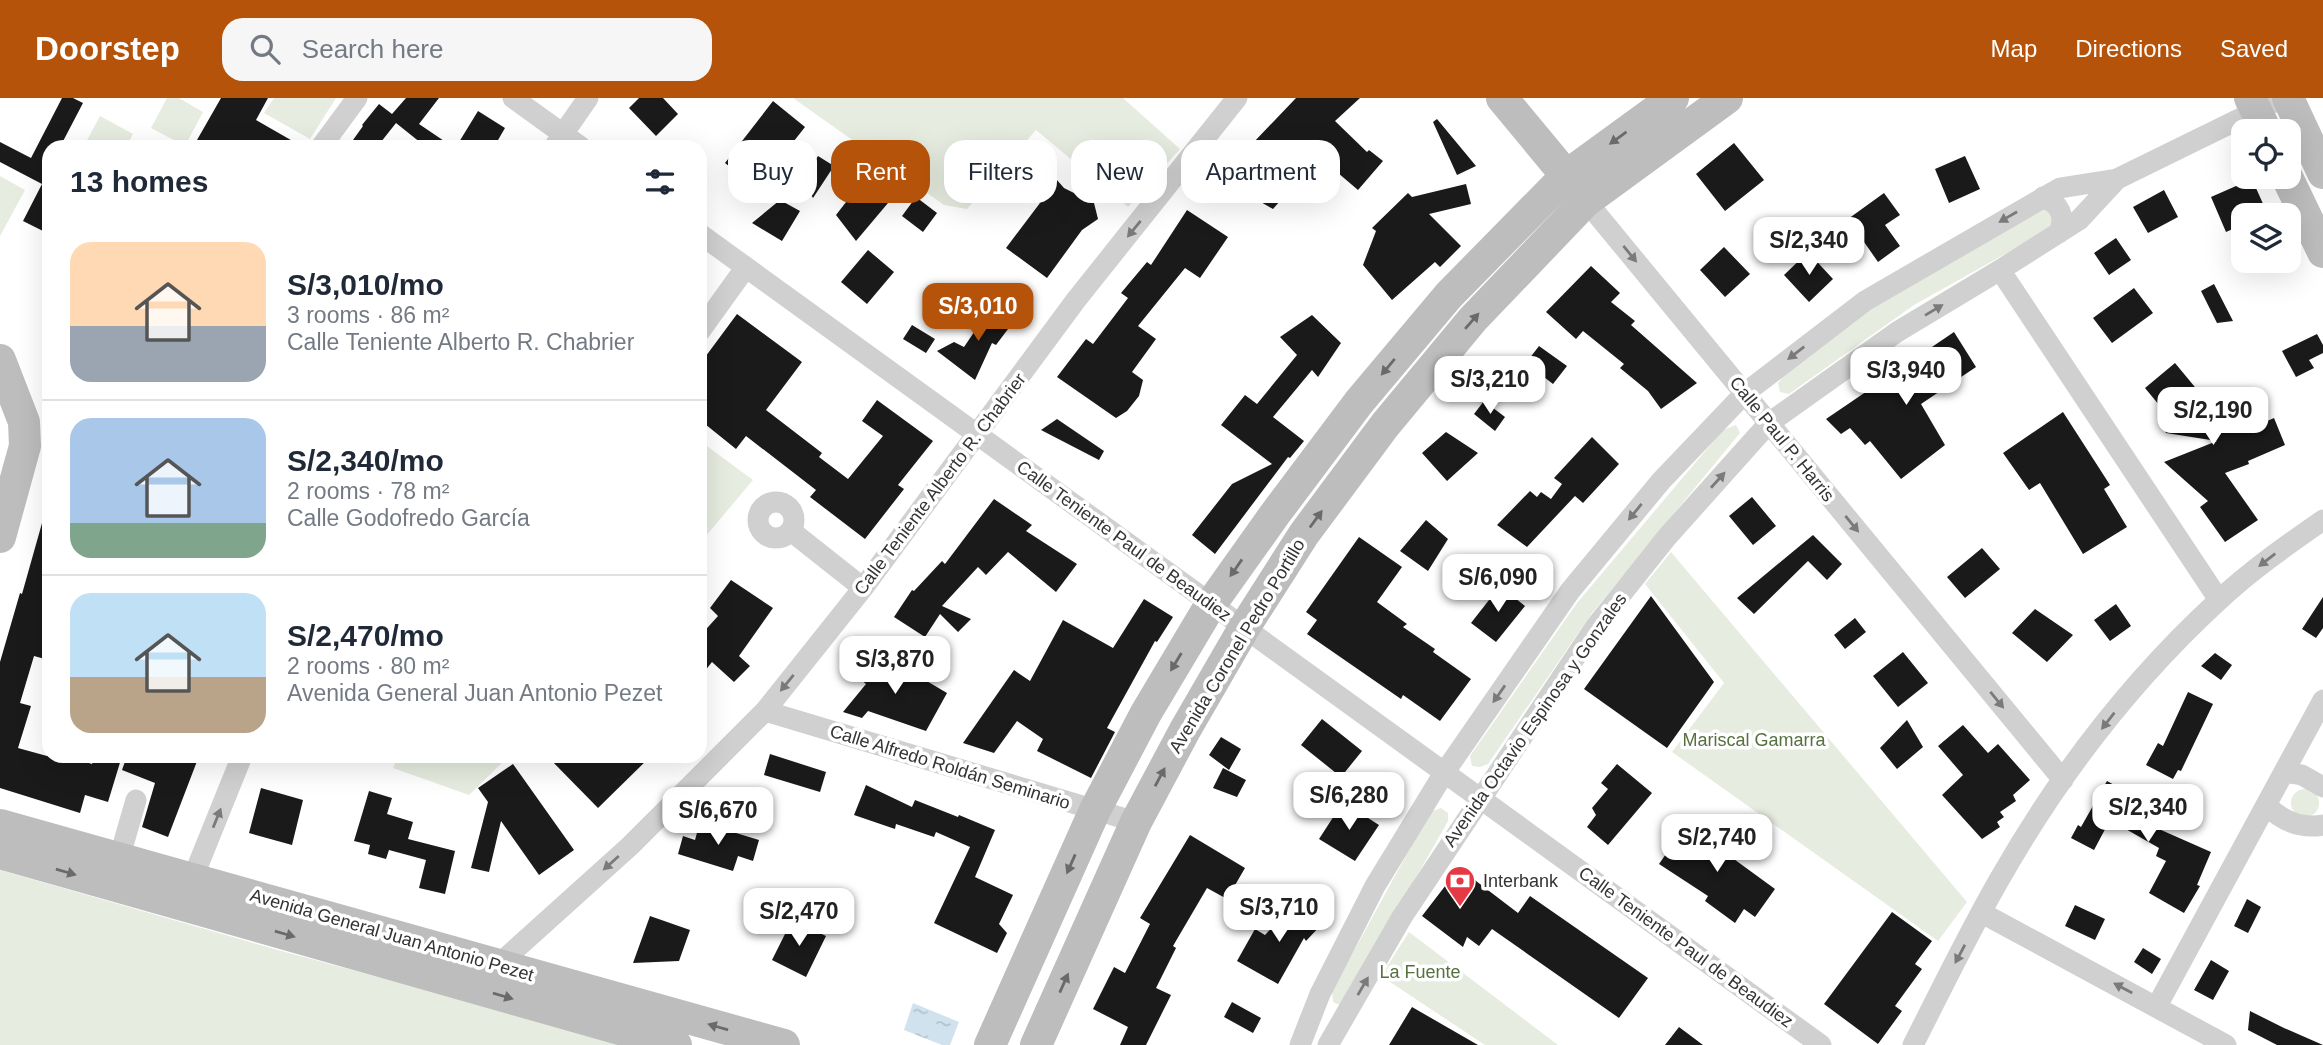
<!DOCTYPE html>
<meta charset="utf-8">
<style>
:root{--surface:#fff;--page:#f6f6f7;--text:#1f2937;--muted:#747a83;--line:#e0e1e3;--accent:#b45309}
body{margin:0;font-family:Arial,sans-serif;background:var(--page);color:var(--text);height:100vh;display:flex;flex-direction:column;font-size:26px;white-space:nowrap}
*{box-sizing:border-box;margin:0}
p{font-size:23px;color:var(--muted)}
.icon{flex:none;width:38px;height:38px;fill:none;stroke:currentColor;stroke-width:2;stroke-linecap:round;stroke-linejoin:round}
.map{position:relative;flex:1;overflow:hidden}
.panel{position:absolute;left:42px;top:42px;width:665px;height:623px;display:flex;flex-direction:column;background:var(--surface);border-radius:21px;box-shadow:0 7px 28px #0002}
.panel>*{flex:none}
.top-card{position:absolute;left:728px;top:42px;width:665px;height:63px;display:flex;gap:14px}
.buttons{position:absolute;left:2231px;top:21px;display:grid;gap:14px}
.buttons a{display:grid;place-items:center;width:70px;height:70px;border-radius:14px;background:var(--surface);box-shadow:0 7px 28px #0002;font-size:35px}
.price{position:absolute;translate:-50% -60px;padding:0 16px;border-radius:14px;background:#fff;color:#222;font-size:23px;line-height:46px;filter:drop-shadow(0 2px 4px #0008)}
.price::after{content:'';position:absolute;left:50%;top:42px;width:21px;height:16px;margin-left:-10px;background:inherit;clip-path:polygon(0 0,100% 0,50% 100%)}
.price.selected{background:var(--accent);color:#fff}
ul{padding:0;list-style:none}
li{display:flex;align-items:center;gap:21px;height:175px;padding:0 28px}
li+li{border-top:2px solid var(--line)}
li span{display:grid;place-items:center;flex:none;width:196px;height:140px;border-radius:21px;color:#555}
li>.icon{margin-inline-start:auto}
span .icon{width:84px;height:84px;fill:#fffc;stroke-width:1}
li b{font-size:30px}
h2{display:flex;justify-content:space-between;align-items:center;height:84px;padding:0 28px;font-size:30px}
.pill{padding:0 24px;border-radius:21px;background:var(--surface);box-shadow:0 7px 28px #0002;font-size:24px;line-height:63px}
.pill.selected{background:var(--accent);color:#fff}
header{display:flex;align-items:center;gap:42px;box-sizing:border-box;height:98px;padding:0 35px;background:var(--accent);color:#fff}
header strong{font-size:33px}
nav{display:flex;gap:38px;margin-inline-start:auto;font-size:24px}
.search{width:490px;height:63px;background:var(--page);display:flex;align-items:center;gap:18px;box-sizing:border-box;padding:0 24px;border-radius:21px;color:var(--muted);font-size:26px}
.map>svg:first-child{display:block}
.green{fill:#e6ecdf}
.water{fill:url(#water-ripples)}
.building{fill:#1a1a1a}
.lines{fill:none;stroke-linecap:round;stroke-linejoin:round}
.street{stroke:#d0d0d0;stroke-width:21}
.secondary{stroke:#bdbdbd;stroke-width:32}
.oneway{fill:#6a6a6a}
.oneway2{fill:#7a7a7a}
.labels{text-anchor:middle;stroke-width:7;stroke-linejoin:round;paint-order:stroke}
.street-label{font-size:18px;fill:#333;stroke:#fff}
.park-label{font-size:18px;fill:#56703f;stroke:#fff}
.poi-label{font-size:18px;fill:#333;stroke:#fff;text-anchor:start}
</style>
<header>
<strong>Doorstep</strong>
<div class="search"><svg class="icon" aria-label="search" viewBox="0 0 24 24"><circle cx="10" cy="10" r="6"/><path d="M15 15l6 6"/></svg>Search here</div>
<nav><a>Map</a><a>Directions</a><a>Saved</a></nav>
</header>
<div class="map">
<svg width="2323" height="947" viewBox="0 0 2323 947">
<defs>
<pattern id="water-ripples" width="26" height="14" patternUnits="userSpaceOnUse" patternTransform="scale(1.75)"><rect width="26" height="14" fill="#cfe2ee"/><path d="M2 4q2-2 4 0t4 0M15 11q2-2 4 0t4 0" fill="none" stroke="#b2c2cd"/></pattern>
</defs>
<rect width="100%" height="100%" fill="#fff"/>
<path class="green" d="M167,0h12l24,14 -18,34 -34,-18z
M274,0h62l-26,41 -46,-26z
M793,0h330l57,51 -52,58 -92,-77 -69,79 -23,-4z
M100,18l33,18 -7,13h-36l-5,-3z
M0,78l25,14 -25,46z
M2044,109l10,3 1,16 -141,79 -125,89 -9,-2 -2,-9 15,-19 117,-85z
M1736,327l4,8 -148,180 -104,151 -8,3 -8,-1 -2,-10 107,-153 146,-173z
M700,343l53,39 -53,63z
M1671,454l296,350 -29,39 -266,-189 52,-69 -79,-99z
M398,658h111l-40,39 -76,-27z
M2291 705a14 14 0 1 1 28 0a14 14 0 1 1-28 0Z
M1441,710l7,5v8l-100,177 -8,7 -7,-3 -1,-11 98,-179z
M0,772l274,79 357,96h-631z
M1409,834l149,113h-73l-104,-69z"/>
<path class="water" d="M913,905l46,19 -9,23h-8l-38,-15z"/>
<path class="building" d="M62,0h11l10,5 -23,44h-11v77l-4,8 -22,-11 19,-37 -42,-22v-20l31,16z
M221,0h47l-12,22 47,27h-110z
M406,0h33l-20,26 34,23h-27l-30,-24 -19,24h-29l15,-21 -1,-1 17,-21 13,10z
M639,0h24l15,16 -22,22 -27,-28z
M1296,0h64l-25,23 32,31 2,-2 14,11 -25,29 -27,-23 -27,27 -10,-9 -21,24 -26,-15 -13,8 -18,-16 46,-35 -9,-8z
M773,3l32,26 -48,61 -32,-25z
M478,13l27,17 -11,19h-38z
M1437,21l39,47 -19,9 -24,-53z
M1734,45l30,37 -39,31 -29,-37z
M1034,56l30,34 30,15 4,16 -16,11 -35,48 -41,-30 34,-45 -33,-22z
M818,58l16,10 -21,32 -11,-19z
M1965,58l15,33 -31,14 -14,-34z
M2252,81l16,36h-24v9l-18,8 -15,-35z
M860,86l28,19 -32,38 -20,-26z
M1466,86l5,20 -42,10 32,32 -21,21 -5,-5 -43,38 -29,-35 13,-34 -4,-3 36,-35 4,4z
M2164,92l14,27 -30,16 -15,-26z
M1884,95l16,22 -15,10 15,21 -22,16 -30,-43z
M916,99l21,16 -14,19 -21,-16z
M780,102l20,11 -18,30 -30,-18z
M1187,112l41,27 -28,41 -15,-10 -47,58 18,13 -24,33 11,8 -4,16 -12,15 -11,7 -59,-41 29,-38 7,5 35,-46 -7,-5 26,-31 4,3z
M2116,140l15,22 -22,15 -15,-22z
M1724,149l26,27 -25,23 -25,-27z
M868,152l26,22 -27,32 -26,-22z
M1808,154l25,27 -24,23 -25,-27z
M1591,168l29,27 -9,9 24,19 -4,4 66,58 -36,26 -13,-18 -28,-23 4,-4 -41,-33 -7,8 -30,-27z
M2214,186l19,37 -16,2 -16,-32z
M2134,190l19,25 -41,30 -19,-25z
M991,209l23,14 -18,24 -4,-2 -17,37 -38,-29 17,-9 10,5z
M737,216l65,48 -36,48 56,43 -3,4 29,22 35,-43 -21,-15 15,-21 56,41 -35,44 6,4 -39,50 -55,-42 6,-7 -70,-54 -10,13 -36,-29v-56z
M1312,217l29,28 -23,34 -6,-7 -39,47 31,24 -14,17 -2,-1 -73,97 -23,-19 40,-51 40,-20 -51,-39 24,-30 12,9 40,-49 -17,-18z
M912,227l23,14 -9,14 -23,-14z
M1954,234l22,35 -55,37 24,41 -44,34 -31,-38 -5,4 -15,-17 -9,6 -15,-15z
M2317,236l6,11v8l-14,7 5,8 -18,9 -14,-26z
M1539,248l28,20 -14,18 -27,-21z
M2175,265l29,35 8,-5 23,17h8l6,19 25,-11 11,27 -37,16 1,3 -24,9 33,47 -33,22 -25,-35 8,-6 -44,-39 53,-21 -51,-8 -6,-11 9,-5 -24,-29z
M1484,303l21,16 -10,14 -21,-17z
M2063,314l47,73 -6,4 23,38 -44,27 -43,-71 -11,7 -26,-37z
M1057,321l47,32 -5,9 -58,-30z
M1446,334l32,21 -31,28 -25,-28z
M1592,339l27,27 -36,39 -8,-7 -48,51 -30,-22 33,-34 7,6 4,-5 10,7 11,-15 -8,-6z
M1752,399l24,29 -23,19 -24,-29z
M994,401l38,26 -6,6 51,33 -21,28 -48,-40 -22,23 -8,-8 -36,39 29,13 -13,13 -18,-18 -15,23 -31,-20 18,-27 2,1 28,-30 3,3z
M44,418h5v95l-5,16 5,1v16l-4,15 -11,-3 -14,47 11,3 -13,42 29,8h20l25,8 3,-8h27l-14,46 -23,-7 -5,18 -80,-25v-126l20,-69 2,1z
M1426,422l22,19 -20,32 -28,-20z
M1813,437l29,29 -15,16 -19,-19 -54,53 -17,-16z
M1359,439l43,30 -25,35 30,22 -4,3 32,22 -2,3 38,27 -31,42 -37,-26 -2,4 -94,-65 10,-14 -11,-8z
M1982,450l18,21 -35,29 -18,-21z
M731,482l42,28 -34,48 11,10 -16,16 -22,-20 -12,15v-41l18,-20 -8,-8z
M1500,488l25,20 -29,36 -25,-19z
M1651,498l63,86 -47,66 -83,-59z
M2323,499v31l-7,10 -14,-9z
M1144,501l29,18 -16,25 -2,-1 -48,87 8,4 -24,46 -54,-27 6,-12 -26,-18 -23,32 -31,-10 51,-73 16,11 33,-61 50,28z
M2116,506l15,22 -21,15 -16,-21z
M2035,511l38,26 -26,27 -35,-29z
M1855,520l11,14 -21,17 -11,-14z
M1903,554l25,31 -30,24 -25,-31z
M866,555l34,28 8,-11 39,23 -21,38 -58,-20 -6,7 -19,-6 23,-28 -16,-13z
M2215,555l17,12 -11,15 -20,-14z
M2188,594l25,12 -32,67 -3,-1 -5,9 -27,-14 12,-22 5,3z
M1322,621l40,32 -21,26 -40,-32z
M1907,622l16,27 -26,22 -17,-21z
M1963,627l25,28 10,-9 32,36 -17,15 3,6 -16,11 4,5 -7,5 3,5 -18,12 -40,-44 21,-20 -25,-29z
M1221,639l20,12 -12,21 -20,-15z
M770,656l56,18 -6,20 -56,-17z
M127,658h72l-31,81 -26,-10 13,-44 -33,-13z
M547,658h104l-53,52z
M513,666l61,86 -35,25 -38,-54 -12,51 -18,-4 17,-66 -10,-14z
M1617,666l35,29 -44,52 -21,-18 9,-12 -4,-7 16,-19 -7,-6z
M1223,670l23,12 -9,17 -24,-9z
M2107,683l45,25 -9,16 68,30 -14,33 3,1 -16,27 -35,-20 17,-32 -10,-5 3,-8 -49,-28 -16,30 -23,-12 7,-13 3,2z
M866,687l46,22 3,-7 43,17 1,-2 36,15 -20,47 38,18 -14,29 8,9 -10,20 -63,-30 36,-76 -34,-15 -2,5 -38,-13 -1,5 -41,-14z
M261,690l42,12 -11,45 -43,-12z
M369,693l23,7 -5,16 26,8 -5,17 47,12 -10,43 -26,-6 7,-28 -37,-10 -3,9 -18,-5 2,-9 -16,-4z
M1343,704l36,23 -24,36 -36,-22z
M700,724l59,18 -6,21 -15,-5 -5,15 -55,-17 5,-18 12,4z
M1684,730l25,16 10,-15 18,11 -10,14 48,35 -20,28 -11,-8 -9,14 -30,-22 3,-5 -49,-32z
M1190,737l55,33 -18,31 -20,-11 -34,58 3,2 -20,40 15,7 -25,50h-26l8,-18 -35,-18 21,-42 11,6 25,-49 -10,-6z
M1459,770l59,45 12,-17 118,82 -29,40 -127,-89 -13,17 -12,-9 -4,10 -41,-31z
M2247,801l14,8 -13,26 -14,-7z
M1296,804l25,23 -15,16 -2,-3 -26,46 -41,-23 18,-32 10,6z
M2075,807l30,14 -10,21 -30,-14z
M1892,814l40,29 -17,23 7,5 -27,37 7,5 -24,33 -54,-40z
M650,818l40,14 -11,31 -46,2z
M792,822l34,16 -20,41 -34,-17z
M2143,850l18,11 -9,15 -18,-12z
M2211,862l18,11 -16,29 -19,-10z
M1232,904l29,16 -8,15 -29,-16z
M1412,909l66,38h-89z
M2250,913l34,17 39,17h-46l-29,-15z
M1679,929l24,18h-38z"/>
<g class="lines">
<path class="street" d="M513,0l68,49
M321,49l36,-49
M554,49l34,-49
M2043,99c17,6 23,20 16,36
M1586,103l477,579
M700,136l1121,811
M2000,172l219,330
M700,233l46,-64
M758 422a18 18 0 1 1 36 0a18 18 0 1 1-36 0Z
M791,433l72,57
M765,613l371,111
M2284,674l18,3 21,12
M2266,707c16,16 34,24 57,20
M119,761l17,-59
M192,782l50,-124
M1982,815l244,132
M498,867l132,-119 135,-135 98,-123 213,-288 161,-202
M2157,908l166,-306
M1300,947l20,-51 55,-108 69,-113 126,-182 91,-110 84,-88 120,-92 195,-113 57,-9 165,-81
M1328,947l74,-128 194,-291 71,-89 102,-114 128,-91 103,-62 79,-50 38,-41
M1913,947c28,-55 55,-111 86,-165 58,-102 132,-199 219,-279 32,-30 69,-56 105,-81"/>
<path class="secondary" d="M1502,0l77,93
M2250,0l16,33
M2288,0l35,75
M2287,79l36,75
M0,262l24,62 1,24 -25,91
M0,727l784,220
M0,755l676,192
M990,947l105,-235 51,-97 65,-109 64,-90 84,-112 90,-107 117,-119 107,-78
M1036,947l100,-223 49,-92 59,-102 60,-94 81,-109 88,-106 113,-118 141,-103"/>
</g>
<defs><path id="oneway-solid" d="M-6-.8H1V-3.2L6.5 0L1 3.2V.8H-6Z" transform="scale(1.75)"/></defs>
<g class="oneway">
<use href="#oneway-solid" transform="translate(1618 40) rotate(144)"/>
<use href="#oneway-solid" transform="translate(1472 223) rotate(-49)"/>
<use href="#oneway-solid" transform="translate(1388 269) rotate(130)"/>
<use href="#oneway-solid" transform="translate(1316 421) rotate(-54)"/>
<use href="#oneway-solid" transform="translate(1236 470) rotate(125)"/>
<use href="#oneway-solid" transform="translate(1176 564) rotate(121)"/>
<use href="#oneway-solid" transform="translate(1160 679) rotate(-62)"/>
<use href="#oneway-solid" transform="translate(1071 766) rotate(114)"/>
<use href="#oneway-solid" transform="translate(66 774) rotate(16)"/>
<use href="#oneway-solid" transform="translate(285 836) rotate(16)"/>
<use href="#oneway-solid" transform="translate(1064 885) rotate(-66)"/>
<use href="#oneway-solid" transform="translate(503 898) rotate(16)"/>
<use href="#oneway-solid" transform="translate(718 929) rotate(-164)"/>
</g>
<g class="oneway2">
<use href="#oneway-solid" transform="translate(2008 119) rotate(150)"/>
<use href="#oneway-solid" transform="translate(1134 131) rotate(129)"/>
<use href="#oneway-solid" transform="translate(1630 156) rotate(51)"/>
<use href="#oneway-solid" transform="translate(1934 212) rotate(-31)"/>
<use href="#oneway-solid" transform="translate(1796 255) rotate(142)"/>
<use href="#oneway-solid" transform="translate(1718 382) rotate(-48)"/>
<use href="#oneway-solid" transform="translate(1635 414) rotate(129)"/>
<use href="#oneway-solid" transform="translate(1852 426) rotate(51)"/>
<use href="#oneway-solid" transform="translate(2267 462) rotate(142)"/>
<use href="#oneway-solid" transform="translate(787 585) rotate(129)"/>
<use href="#oneway-solid" transform="translate(1499 596) rotate(125)"/>
<use href="#oneway-solid" transform="translate(1997 602) rotate(51)"/>
<use href="#oneway-solid" transform="translate(2108 623) rotate(128)"/>
<use href="#oneway-solid" transform="translate(217 720) rotate(-68)"/>
<use href="#oneway-solid" transform="translate(611 765) rotate(138)"/>
<use href="#oneway-solid" transform="translate(1960 856) rotate(118)"/>
<use href="#oneway-solid" transform="translate(1363 888) rotate(-60)"/>
<use href="#oneway-solid" transform="translate(2123 890) rotate(-152)"/>
</g>
<defs>
<g id="bank-pin" transform="scale(1.575)"><path d="M0 17L-7.5 6A9.5 9.5 0 1 1 7.5 6Z" fill="#e63946" stroke="#fff"/><path d="M-6-4H6V4H-6ZM0-2.3a2.3 2.3 0 1 0 0 4.6a2.3 2.3 0 1 0 0-4.6Z" fill="#fff"/></g>
</defs>
<g fill-rule="evenodd">
<use href="#bank-pin" x="1460" y="783"/>
</g>
<g class="labels">
<g class="street-label">
<text transform="translate(1782 341) rotate(51)" y="6">Calle Paul P. Harris</text>
<text transform="translate(940 386) rotate(-53)" y="6">Calle Teniente Alberto R. Chabrier</text>
<text transform="translate(1124 443) rotate(36)" y="6">Calle Teniente Paul de Beaudiez</text>
<text transform="translate(1237 548) rotate(-59)" y="6">Avenida Coronel Pedro Portillo</text>
<text transform="translate(1535 622) rotate(-55)" y="6">Avenida Octavio Espinosa y Gonzales</text>
<text transform="translate(950 669) rotate(17)" y="6">Calle Alfredo Roldán Seminario</text>
<text transform="translate(392 837) rotate(16)" y="6">Avenida General Juan Antonio Pezet</text>
<text transform="translate(1686 849) rotate(36)" y="6">Calle Teniente Paul de Beaudiez</text>
</g>
<g class="park-label">
<text x="1754" y="648">Mariscal Gamarra</text>
<text x="1420" y="880">La Fuente</text>
</g>
<g class="poi-label">
<text x="1483" y="789">Interbank</text>
</g>
</g>
</svg>
<div class="buttons">
<a><svg class="icon" aria-label="locate" viewBox="0 0 24 24"><circle cx="12" cy="12" r="6"/><path d="M12 2v4M12 18v4M2 12h4M18 12h4"/></svg></a>
<a><svg class="icon" aria-label="layers" viewBox="0 0 24 24"><path d="M12 4l9 5-9 5-9-5zM3 14l9 5 9-5"/></svg></a>
</div>
<b class="price" style="left:1809px;top:179px">S/2,340</b>
<b class="price selected" style="left:978px;top:245px">S/3,010</b>
<b class="price" style="left:1906px;top:309px">S/3,940</b>
<b class="price" style="left:1490px;top:318px">S/3,210</b>
<b class="price" style="left:2213px;top:349px">S/2,190</b>
<b class="price" style="left:1498px;top:516px">S/6,090</b>
<b class="price" style="left:895px;top:598px">S/3,870</b>
<b class="price" style="left:1349px;top:734px">S/6,280</b>
<b class="price" style="left:2148px;top:746px">S/2,340</b>
<b class="price" style="left:718px;top:749px">S/6,670</b>
<b class="price" style="left:1717px;top:776px">S/2,740</b>
<b class="price" style="left:1279px;top:846px">S/3,710</b>
<b class="price" style="left:799px;top:850px">S/2,470</b>
<div class="top-card">
<a class="pill">Buy</a>
<a class="pill selected">Rent</a>
<a class="pill">Filters</a>
<a class="pill">New</a>
<a class="pill">Apartment</a>
</div>
<section class="panel">
<h2>13 homes<svg class="icon" aria-label="filters" viewBox="0 0 24 24"><path d="M4 7h16M4 17h16"/><circle cx="9" cy="7" r="2"/><circle cx="15" cy="17" r="2"/></svg></h2>
<ul>
<li><span style="background:linear-gradient(#ffd9b3 60%,#9aa5b1 0)"><svg class="icon" aria-label="home" viewBox="0 0 24 24"><path d="M3 11l9-7 9 7M6 9v11h12V9"/></svg></span><div><b>S/3,010/mo</b><p>3 rooms · 86 m²</p><p>Calle Teniente Alberto R. Chabrier</p></div></li>
<li><span style="background:linear-gradient(#a9c7e8 75%,#7fa58c 0)"><svg class="icon" aria-label="home" viewBox="0 0 24 24"><path d="M3 11l9-7 9 7M6 9v11h12V9"/></svg></span><div><b>S/2,340/mo</b><p>2 rooms · 78 m²</p><p>Calle Godofredo García</p></div></li>
<li><span style="background:linear-gradient(#bfe0f5 60%,#b9a48a 0)"><svg class="icon" aria-label="home" viewBox="0 0 24 24"><path d="M3 11l9-7 9 7M6 9v11h12V9"/></svg></span><div><b>S/2,470/mo</b><p>2 rooms · 80 m²</p><p>Avenida General Juan Antonio Pezet</p></div></li>
</ul>
</section>
</div>
